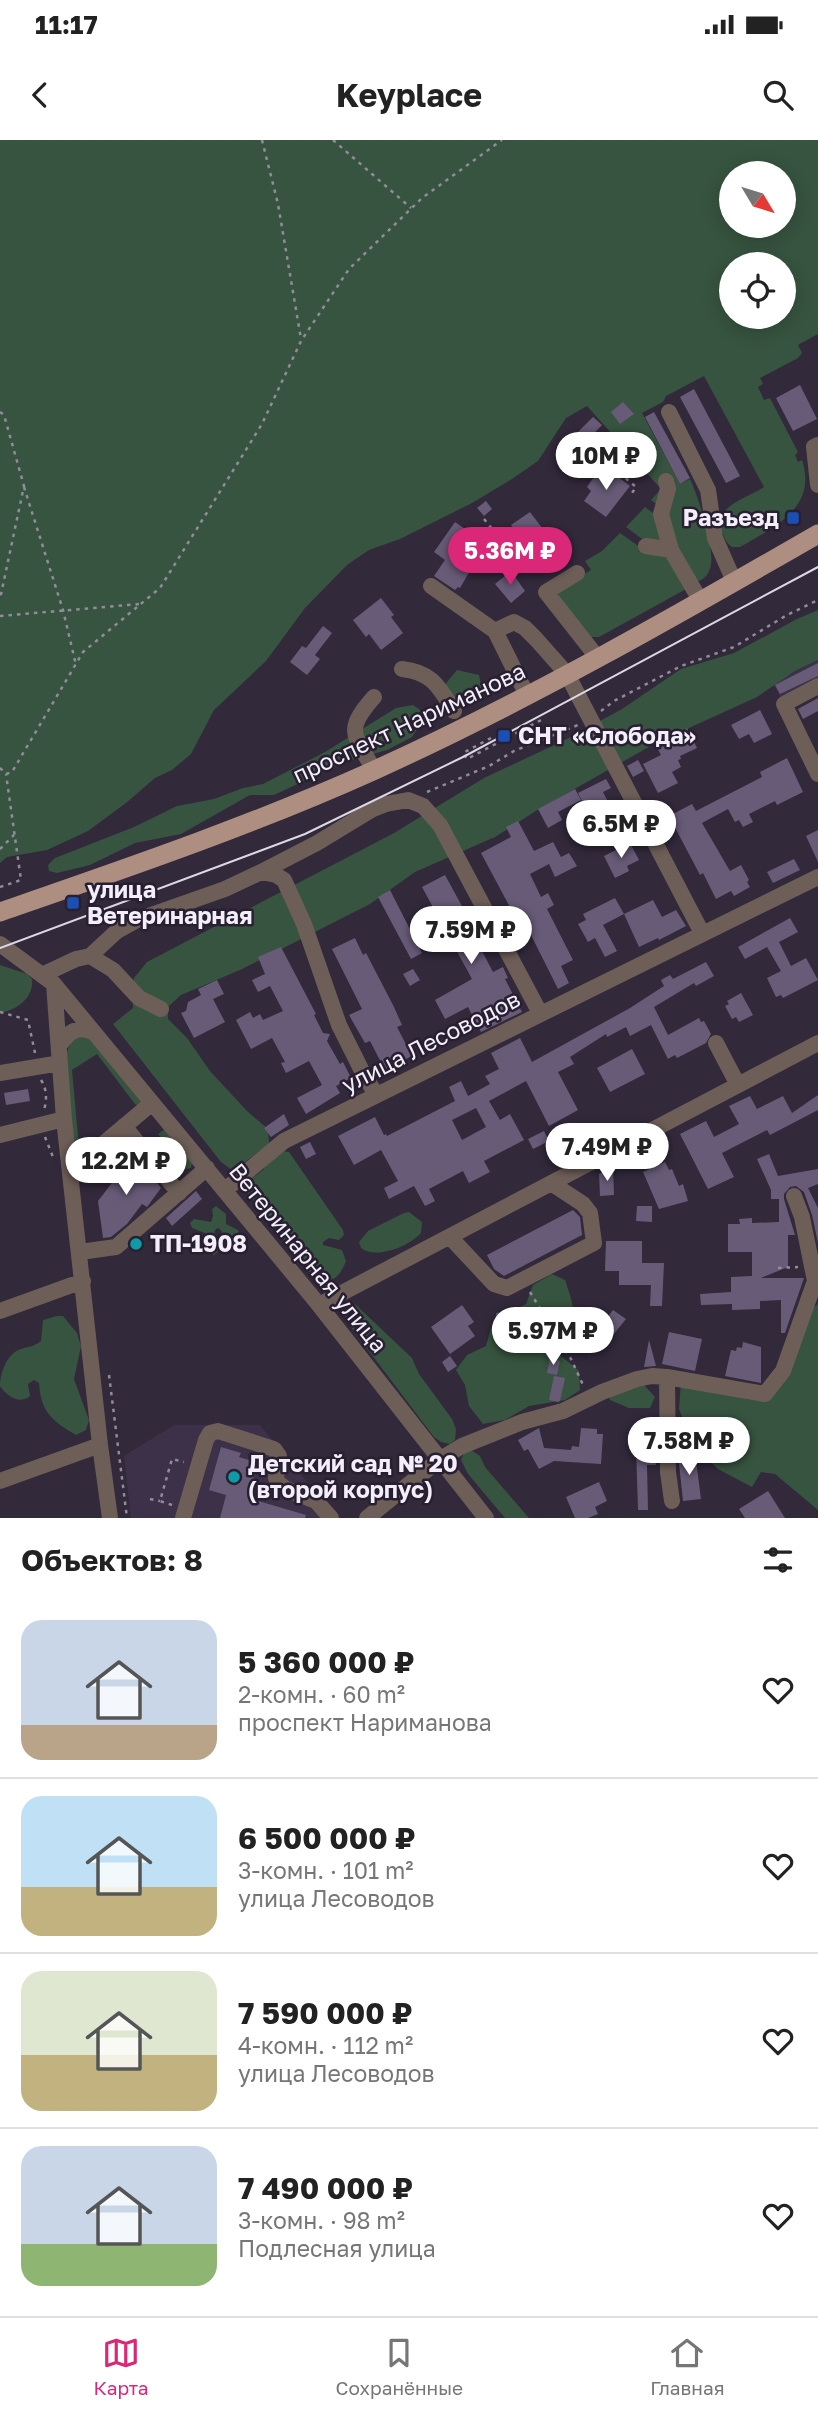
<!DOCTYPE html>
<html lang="ru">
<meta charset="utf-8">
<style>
:root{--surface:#fff;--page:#f2f2f2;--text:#222;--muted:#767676;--line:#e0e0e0;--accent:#db2777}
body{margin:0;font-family:"Golos Text",sans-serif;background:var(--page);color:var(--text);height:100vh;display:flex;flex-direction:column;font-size:26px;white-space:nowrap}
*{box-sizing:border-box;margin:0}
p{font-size:23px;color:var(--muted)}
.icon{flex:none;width:38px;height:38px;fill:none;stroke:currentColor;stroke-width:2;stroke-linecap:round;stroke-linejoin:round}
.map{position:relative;height:1378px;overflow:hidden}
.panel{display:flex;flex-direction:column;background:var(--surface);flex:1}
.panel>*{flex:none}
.needle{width:46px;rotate:128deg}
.controls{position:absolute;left:719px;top:21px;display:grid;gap:14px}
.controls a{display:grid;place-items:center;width:77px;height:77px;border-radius:50%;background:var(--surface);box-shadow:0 4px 18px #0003;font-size:35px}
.price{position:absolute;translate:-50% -60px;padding:0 16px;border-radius:24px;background:#fff;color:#222;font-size:23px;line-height:46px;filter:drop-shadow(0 2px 4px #0008)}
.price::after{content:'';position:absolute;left:50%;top:42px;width:21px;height:16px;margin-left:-10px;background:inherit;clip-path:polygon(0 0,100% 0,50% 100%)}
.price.on{background:var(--accent);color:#fff}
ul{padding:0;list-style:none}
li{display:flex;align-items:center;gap:21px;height:175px;padding:0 21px}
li+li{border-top:2px solid var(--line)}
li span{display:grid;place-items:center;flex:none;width:196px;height:140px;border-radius:21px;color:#555}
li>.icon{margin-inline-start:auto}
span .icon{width:84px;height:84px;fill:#fffc;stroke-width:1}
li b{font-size:30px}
h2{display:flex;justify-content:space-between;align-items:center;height:84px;padding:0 21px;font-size:30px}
.status{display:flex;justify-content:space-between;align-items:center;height:49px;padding:0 35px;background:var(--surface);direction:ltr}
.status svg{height:19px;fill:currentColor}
header{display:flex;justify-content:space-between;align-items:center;height:91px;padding:0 21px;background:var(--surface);font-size:32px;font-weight:700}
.menu{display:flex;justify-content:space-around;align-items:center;height:98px;border-top:2px solid var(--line);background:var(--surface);font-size:19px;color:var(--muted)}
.menu a{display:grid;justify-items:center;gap:4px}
.menu .on{color:var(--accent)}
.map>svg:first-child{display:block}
.built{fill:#3c3149}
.green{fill:#375440;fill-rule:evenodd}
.building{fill:#685b78;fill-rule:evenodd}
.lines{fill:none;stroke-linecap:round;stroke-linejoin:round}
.path{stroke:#928b9a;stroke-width:2.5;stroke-dasharray:3.5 5;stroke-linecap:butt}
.minor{stroke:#6e5e58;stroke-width:16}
.major{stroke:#ad8e81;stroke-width:19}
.tram{stroke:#ddd8e4;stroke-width:2}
.transit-dot{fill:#1a4fb4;stroke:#282031;stroke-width:2.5}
.culture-dot{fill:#0f9aa8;stroke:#282031;stroke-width:2.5}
.labels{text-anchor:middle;stroke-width:5;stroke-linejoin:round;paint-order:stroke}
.poi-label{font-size:23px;font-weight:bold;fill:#f3eefa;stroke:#282031;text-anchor:start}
.street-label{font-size:23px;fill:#f3eefa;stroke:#282031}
</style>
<div class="status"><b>11:17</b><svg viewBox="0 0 49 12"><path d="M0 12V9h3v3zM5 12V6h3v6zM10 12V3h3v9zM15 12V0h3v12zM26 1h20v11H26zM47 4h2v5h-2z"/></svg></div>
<header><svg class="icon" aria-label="back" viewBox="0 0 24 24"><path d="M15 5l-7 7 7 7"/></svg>Keyplace<svg class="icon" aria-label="search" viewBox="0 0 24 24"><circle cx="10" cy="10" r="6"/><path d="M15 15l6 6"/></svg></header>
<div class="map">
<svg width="818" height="1378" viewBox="0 0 818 1378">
<rect width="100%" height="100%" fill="#32293b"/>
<path class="built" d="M818,520v30l-33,17 -12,-24z
M174,1285h86l77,93h-206l-7,-62z"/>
<path class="green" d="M0,0h818v194l-20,11 4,8 -4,5 -38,20 3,6 -5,3 6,13 6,-2 28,54 -3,3 3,7 4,-2c16,48 -29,68 -62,87h-8c-7,-5 -9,-11 -11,-20 -5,-22 29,-30 43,-40l-60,-111 -38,20 -3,6 -21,11 38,71 10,-5c8,16 24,68 21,85 -1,8 -5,14 -12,17l-3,-1 -21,-32 -10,-37 -14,-11 10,-11 -74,-83 -21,12 -28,43 -26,18 -40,24 -72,36 -31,11 -22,15 -42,43 -39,53 -52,49 -23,44 -19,16 -17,8 -29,25 -38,28 -41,19 -40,7 -7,6zM732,33h52v53h-52zM732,124h52v53h-52z
M645,367l12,9 4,25h-16l-19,-14z
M620,393l21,15 30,7 17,33 -89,49h-11l-33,-45 36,-22 -6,-9 17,-10z
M818,470v50l-23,11 -38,26 -101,46 -117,66 -44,28 -80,35 -45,32 -130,66 -59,25 -13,12v12l19,19 23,33 37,40 21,18 1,15 -32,24 -5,2 -11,-8 -108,-138 20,-16 1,-30 13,-16 247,-129 90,-55 81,-38 57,-31 59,-40 53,-16 63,-34z
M457,530l22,5 3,14 -15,15 -23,2 -5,-9 8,-15z
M413,565l6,4 6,9 -13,19 -25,13 -42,12 -71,33h-24l-69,39 -46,9 -45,22 -33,8 -8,-2 -1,-6 7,-7 79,-31 43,-21 37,-7 29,-11 20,-4 62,-32 71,-44z
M0,825l27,9 5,5c2,19 -15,31 -32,34z
M86,893l58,65 -5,8 -4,-2 -38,-50 -25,16 8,88 -4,-4c-2,-20 -13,-88 -9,-102 3,-10 9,-16 19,-19z
M165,989l27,34 -1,5 -6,1 -27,-35z
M281,1011l8,1 54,78 1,5 -5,5 -10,-2 -6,4v3l19,5 4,11c-8,21 -19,25 -37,11l-64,-82 -1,-6 19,-14 10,-14z
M216,1066l10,8v10l12,6 3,7c-9,6 -17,0 -21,-8l-3,-1 -3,4 9,11 -3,7 -6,5 -9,-7v-15l-13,-5 -2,-5 4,-4 17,3 2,-6 -1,-7z
M409,1072l13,10 -1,11c-11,13 -45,27 -60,15l-2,-6 9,-11 36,-18z
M552,1134l13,6c12,36 12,36 -11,65l6,10 19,16 1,19 -15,10 -36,6 -24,14 -22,4 -14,-18 -4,-21 -9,-15 11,-15 19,-9 5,-18 19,-16 16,-8 7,-19z
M346,1161l10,4 56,53 7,16 33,45 4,10 -1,11 -5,4 -9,-2 -7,-5 -84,-111 -9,-18z
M818,1164v206l-43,-36 -14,-2 -9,15 -34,-18 -14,-14 -20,-33 -5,-13 2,-27 8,-9 42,8 15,18 16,2 52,-94z
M57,1176h6l14,17 4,13 -7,33 15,41 -3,10 -10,5c-25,-15 -35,-23 -37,-52l-5,-3 -6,4 2,12c-11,9 -23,0 -30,-10 0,-13 7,-33 21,-37 9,-3 12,-2 20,-8l2,-21z
M640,1243l5,3 10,11 -5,11h-21l-19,-8 -1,-3z
M471,1310l9,6 5,11 44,51h-24l-37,-44 -7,-14 3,-7z"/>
<path class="building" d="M800,245l17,34 -24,12 -17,-33z
M694,249l46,87 -14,7 -46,-86z
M623,262l11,12 -14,10 -9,-12z
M654,272l36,66 -10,6 -35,-67z
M593,277l9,8 -24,25 -9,-9z
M608,329l22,17 -24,31 -22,-16 7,-10 -4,-4 4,-6 7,-8 5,4z
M486,361l6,8 -8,7 -7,-8z
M530,372l19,25 -4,3 3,4 -26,20 -17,-22 8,-6 -3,-5 4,-2 -3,-4z
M455,382l13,9 -16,18 22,15 -14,24 -2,-1 -3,3 -21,-14 11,-16 -11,-8z
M511,431l14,20 -14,12 -16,-19z
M381,458l13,17 -3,2 12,16 -22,17 -12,-16 -3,3 -13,-17z
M323,486l9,7 -17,22 5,4 -13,16 -17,-13 12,-16 4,2z
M818,523v13l-38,18 -5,-9z
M818,558v13l-15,8 -5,-10z
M760,570l12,24 -18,9 -5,-9 -10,5 -8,-14z
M687,588l10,20 -17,8 1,3 -3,1 3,7 -9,5 6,11 -20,10 -15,-29 18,-9 -6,-11z
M787,618l16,34 -26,13 -2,-4 -26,13 4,8 -10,5 -4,-7 -4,2 -7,-13 -26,14 28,48 11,-6 8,15 -2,2 3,5 -16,9 -3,-5 -15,8 -13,-26 -3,2 -31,-59 23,-12 4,7 66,-34 -2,-5z
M638,620l6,11 -11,6 -6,-11z
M606,639l5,9 -8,4 14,27 -21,10 -18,-36z
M575,649l6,11 -23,12 4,8 -14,8 -10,-19z
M518,681l16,30 19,-9 8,15 8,-4 8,13 -22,11 -6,-13 -19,10 11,23 7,-4 6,12 -7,4 26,51 -12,6 8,17 -11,6 -34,-68 -5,3 -38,-71 30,-16 -5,-10z
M818,690v32l-12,-26z
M630,703l9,17 -12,6 2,5 -14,7 -11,-22z
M794,719l6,11 -27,13 -6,-11z
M445,735l23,42 -3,2 28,53 10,-5 5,11 -3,1 17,33 -41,20 -13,-25 -23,12 -10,-19 37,-21 -50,-92z
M390,750l32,63 -11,6 -33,-62z
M615,758l9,16 -21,11 14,26 -12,6 -10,-19 -7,4 -10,-18 8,-4 -3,-6z
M653,760l9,17 14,-7 10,16 -27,14 -1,-2 -19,9 -15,-33z
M790,778l8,14 -19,10 12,24 15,-8 12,22 -35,18 -2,-3 -5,2 -9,-19 14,-7 -14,-24 -22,12 -7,-12z
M355,798l8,17 3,-2 28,54 8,18 -5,2 15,29 -27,14 -15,-29 -5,2 -16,-28 13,-6 -30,-60z
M281,807l35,67 -2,1 9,18 7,1 -3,7 13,23 3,-2 8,16 -15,8 4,7 -34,21 -9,-16 25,-13 -13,-24 -23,12 -5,-10 4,-1 -13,-24 -21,11 -15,-29 14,-8 3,6 7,-4 3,6 20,-9 -13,-25 -12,6 -6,-12 13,-6 -7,-17z
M706,822l8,14 -18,10 -2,-3 -40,24 14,28 31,-17 2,4 3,-1 7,13 -5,9 -29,15 -2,-3 -7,4 -17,-34 -21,11 -4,-9 -19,10 -1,-3 -36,23 4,7 -16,8 20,38 -29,16 -23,-45 -37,20 11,19 10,-6 14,26 -40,21 6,11 -21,11 -6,-12 -34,18 6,12 -10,5 -11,-20 -25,13 -5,-11 14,-7 -17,-31 -27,15 -16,-29 37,-19 9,18 2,-1 1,2 68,-35 -6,-14 12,-6 7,15 22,-12 -5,-8 14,-7 -8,-16 29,-15 12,24 98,-54 34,-22 -3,-6 9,-5 3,4zM476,968l10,19 -24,13 -10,-20z
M413,829l7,11 -10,6 -7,-12z
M217,840l7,14 -11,5 12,23 -31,16 -13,-25 5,-2 2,-9 13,-7 -3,-6z
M741,853l12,22 -14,7 -3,-5 -4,2 -7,-13 4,-2 -2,-3z
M632,909l13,25 -35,18 -13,-24z
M28,949l2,12 -24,4 -2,-12z
M818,955v15l-48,25 -3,-5 -45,23 12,24 -26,12 -28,-55 26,-13 8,16 25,-13 -10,-18 21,-10 7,13 26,-13 9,17z
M284,974l5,11 -18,12 -7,-9z
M544,991l5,10 -16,8 -5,-10z
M310,1002l6,12 -10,5 -6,-12z
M134,1014l27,34 -14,19 -5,-3 -15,20 -16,13 -8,1 -5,-37 30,-39 -2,-2z
M769,1014l9,22 40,-7v15l-10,4 10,20v35l-6,-28 -8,-23 -8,-6 -6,1 -6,7v5l11,36h-7v32l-27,11h43l-19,55h-4v-33l-21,1v8l-28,1v-6l-31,1 -1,-11 31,-2v-15l21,-1v-24h-24v-28h12l-1,-5 13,-1v5l27,-1v-23h-8v-9l-14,-31z
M665,1022l4,8 3,-1 7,17 4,-2 5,17 -29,8 -16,-37z
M613,1027l1,28 -14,1 -1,-22z
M196,1051l6,8 -30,27 -6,-8z
M637,1066h15v16l-16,-1z
M573,1070l7,7 2,18 -78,41 -10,-7 -7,-14z
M606,1101h36v22h22l-2,43h-12l1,-21h-32v-14h-14z
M462,1165l12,17 -6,4 7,10 -25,18 -19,-27z
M613,1170l13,9 -26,32 -12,-9z
M507,1171l2,19 -11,2 -2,-19z
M669,1192l33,7 -7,32 -33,-7z
M649,1200l7,26 -12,1z
M743,1202l18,5v36l-36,-7 6,-26 5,1 1,-4 5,1z
M450,1216l7,10 -9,6 -6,-10z
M550,1218l10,3 -3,14 -10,-2z
M554,1236l11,2 -5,23 -2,1 -9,-2z
M539,1288l5,20 27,2 1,-4 7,1 2,-19 16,1v5h6l-2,30 -47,-3 -15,8 -11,-20 -4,2 -6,-11z
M221,1307l20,6 -2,4 19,6 -10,35 58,17 -1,3h-85l6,-23 -17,-5z
M636,1307l16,1v6h3l1,11h-9l1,45h-10z
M695,1313l6,46 -18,2 -5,-47z
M599,1342l8,19 -12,6 3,7 -10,4h-13l-9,-21z
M768,1351l17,27h-40l-6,-9z"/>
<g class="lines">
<path class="path" d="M262,0l16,64 23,135
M333,0l78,68
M0,272l4,3 20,71 -24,113
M587,305l49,42 -4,6
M24,347l39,123 13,55
M484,379l38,47 2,-2
M0,476l140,-12
M601,571l13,-10 67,-35 53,-19 53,-32 31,-15
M491,598l-28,15 4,6 78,-41
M0,628l6,6 6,-2 71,-120 77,-64 102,-164 39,-83 48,-72 73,-71 80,-58
M427,652l62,-26 25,-15 64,-26
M0,709l14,-14
M0,747l21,-7 -15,-106
M0,872l28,8 7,33
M41,940c6,9 6,20 3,30
M45,997l8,20
M778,1128l20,-1
M530,1152l41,67 13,28
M109,1235l18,143
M150,1359l10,2
M172,1365l-12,-4 12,-42 12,3"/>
<path class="minor" d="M669,272l39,78 7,48 19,43
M818,305l-4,2 4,38
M666,341l2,8 -7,25 10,36
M646,406l25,4 29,50
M577,433l-31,19 51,65
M431,446l64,45 32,64
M495,491l19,-9 11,6 11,11 31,35 135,259
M402,529c30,3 37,18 52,42
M818,546l-34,18 34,70
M374,557c-30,34 -20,37 0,73
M261,732l56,-29 56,-34 13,-5 22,-4 15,6 17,19 100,188
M0,804l54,40 265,321 167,213
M90,816l23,14 26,28 22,11
M42,835l34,-16 14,-3 27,-25 20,-11 88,-31 36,-17 15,3 8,5 20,44 35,101 26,52 11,17
M54,844l10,135 36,326 10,73
M716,903l22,42
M59,906c10,-14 17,-21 34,-14
M0,933l60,-10
M124,986l55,67
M0,995l64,-16
M71,1031l81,-68
M225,1050l59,-49 534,-264
M450,1097l44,47 13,4 87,-45 -4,-30 -7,-9 -32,-21
M80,1112l36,-5 91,-79
M319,1165l499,-262
M0,1171l83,-30
M667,1237l98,17 18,-23 32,-90 -13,-64 -8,-21
M0,1341l100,-36
M183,1378l23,-78 4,-7 8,-2 56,18 5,7 -3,22 2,5 8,6 30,12 15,17
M367,1378l72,-58 23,-14 60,-24 41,-11 39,-19 35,-13 15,-3 15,1 1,95 4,29"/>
<path class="major" d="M0,772c127,-44 253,-87 375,-142 152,-69 299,-153 443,-236"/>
<path class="tram" d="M0,808l305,-114 160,-78 353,-189"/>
</g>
<g class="transit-dot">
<rect x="786" y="371" width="14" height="14" rx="3.5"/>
<rect x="497" y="589" width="14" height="14" rx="3.5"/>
<rect x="66" y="756" width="14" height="14" rx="3.5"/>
</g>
<g class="culture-dot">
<circle cx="136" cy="1104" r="7"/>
<circle cx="234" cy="1337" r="7"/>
</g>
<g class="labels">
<g class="poi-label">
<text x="779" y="386" text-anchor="end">Разъезд</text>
<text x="518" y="604">СНТ «Слобода»</text>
<text x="87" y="758">улица<tspan x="87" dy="26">Ветеринарная</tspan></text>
<text x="150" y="1112">ТП-1908</text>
<text x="248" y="1332">Детский сад № 20<tspan x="248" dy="26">(второй корпус)</tspan></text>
</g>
<g class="street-label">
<text transform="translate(409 583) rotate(-25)" y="8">проспект Нариманова</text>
<text transform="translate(431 902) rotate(-27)" y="8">улица Лесоводов</text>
<text transform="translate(308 1118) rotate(51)" y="8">Ветеринарная улица</text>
</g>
</g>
</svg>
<div class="controls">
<a><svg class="needle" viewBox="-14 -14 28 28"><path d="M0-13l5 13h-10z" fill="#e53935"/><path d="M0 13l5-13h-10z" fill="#767676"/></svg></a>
<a><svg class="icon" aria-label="locate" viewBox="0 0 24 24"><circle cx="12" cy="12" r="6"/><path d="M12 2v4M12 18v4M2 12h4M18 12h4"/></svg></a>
</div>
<b class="price" style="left:606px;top:352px">10M ₽</b>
<b class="price on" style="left:510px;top:447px">5.36M ₽</b>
<b class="price" style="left:621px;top:720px">6.5M ₽</b>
<b class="price" style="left:471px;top:826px">7.59M ₽</b>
<b class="price" style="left:607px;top:1043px">7.49M ₽</b>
<b class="price" style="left:126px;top:1057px">12.2M ₽</b>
<b class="price" style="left:553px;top:1227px">5.97M ₽</b>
<b class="price" style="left:689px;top:1337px">7.58M ₽</b>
</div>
<section class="panel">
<h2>Объектов: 8<svg class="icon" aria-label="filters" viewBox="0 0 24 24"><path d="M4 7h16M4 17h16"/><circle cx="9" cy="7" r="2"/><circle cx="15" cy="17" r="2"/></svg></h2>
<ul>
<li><span style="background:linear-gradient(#c9d6e8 75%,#b9a48a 0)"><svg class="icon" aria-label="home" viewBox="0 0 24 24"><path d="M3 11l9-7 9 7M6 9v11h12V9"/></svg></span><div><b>5 360 000 ₽</b><p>2-комн. · 60 m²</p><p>проспект Нариманова</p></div><svg class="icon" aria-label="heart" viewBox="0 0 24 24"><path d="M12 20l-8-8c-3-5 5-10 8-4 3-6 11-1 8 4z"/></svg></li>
<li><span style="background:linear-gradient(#bfe0f5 65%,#c2b280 0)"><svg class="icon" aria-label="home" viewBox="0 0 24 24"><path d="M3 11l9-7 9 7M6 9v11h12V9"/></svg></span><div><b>6 500 000 ₽</b><p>3-комн. · 101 m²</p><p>улица Лесоводов</p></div><svg class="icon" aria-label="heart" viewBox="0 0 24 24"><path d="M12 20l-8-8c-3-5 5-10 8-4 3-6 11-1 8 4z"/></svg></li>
<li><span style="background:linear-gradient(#dfe7d0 60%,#c2b280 0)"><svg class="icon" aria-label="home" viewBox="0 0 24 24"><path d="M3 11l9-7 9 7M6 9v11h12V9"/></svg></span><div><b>7 590 000 ₽</b><p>4-комн. · 112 m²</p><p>улица Лесоводов</p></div><svg class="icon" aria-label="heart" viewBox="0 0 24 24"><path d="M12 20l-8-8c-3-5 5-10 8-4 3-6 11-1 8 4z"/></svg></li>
<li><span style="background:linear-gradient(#c9d6e8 70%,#8fb573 0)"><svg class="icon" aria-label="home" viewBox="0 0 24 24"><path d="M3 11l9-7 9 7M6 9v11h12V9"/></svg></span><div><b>7 490 000 ₽</b><p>3-комн. · 98 m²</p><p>Подлесная улица</p></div><svg class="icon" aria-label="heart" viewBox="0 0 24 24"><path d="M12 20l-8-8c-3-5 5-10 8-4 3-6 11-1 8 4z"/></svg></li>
</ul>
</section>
<nav class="menu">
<a class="on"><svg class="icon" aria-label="map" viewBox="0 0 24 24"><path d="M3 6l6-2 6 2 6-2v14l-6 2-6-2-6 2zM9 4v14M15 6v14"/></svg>Карта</a>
<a><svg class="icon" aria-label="saved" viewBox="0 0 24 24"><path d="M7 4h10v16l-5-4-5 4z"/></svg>Сохранённые</a>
<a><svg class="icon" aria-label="home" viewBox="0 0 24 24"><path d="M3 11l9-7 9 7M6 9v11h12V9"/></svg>Главная</a>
</nav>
